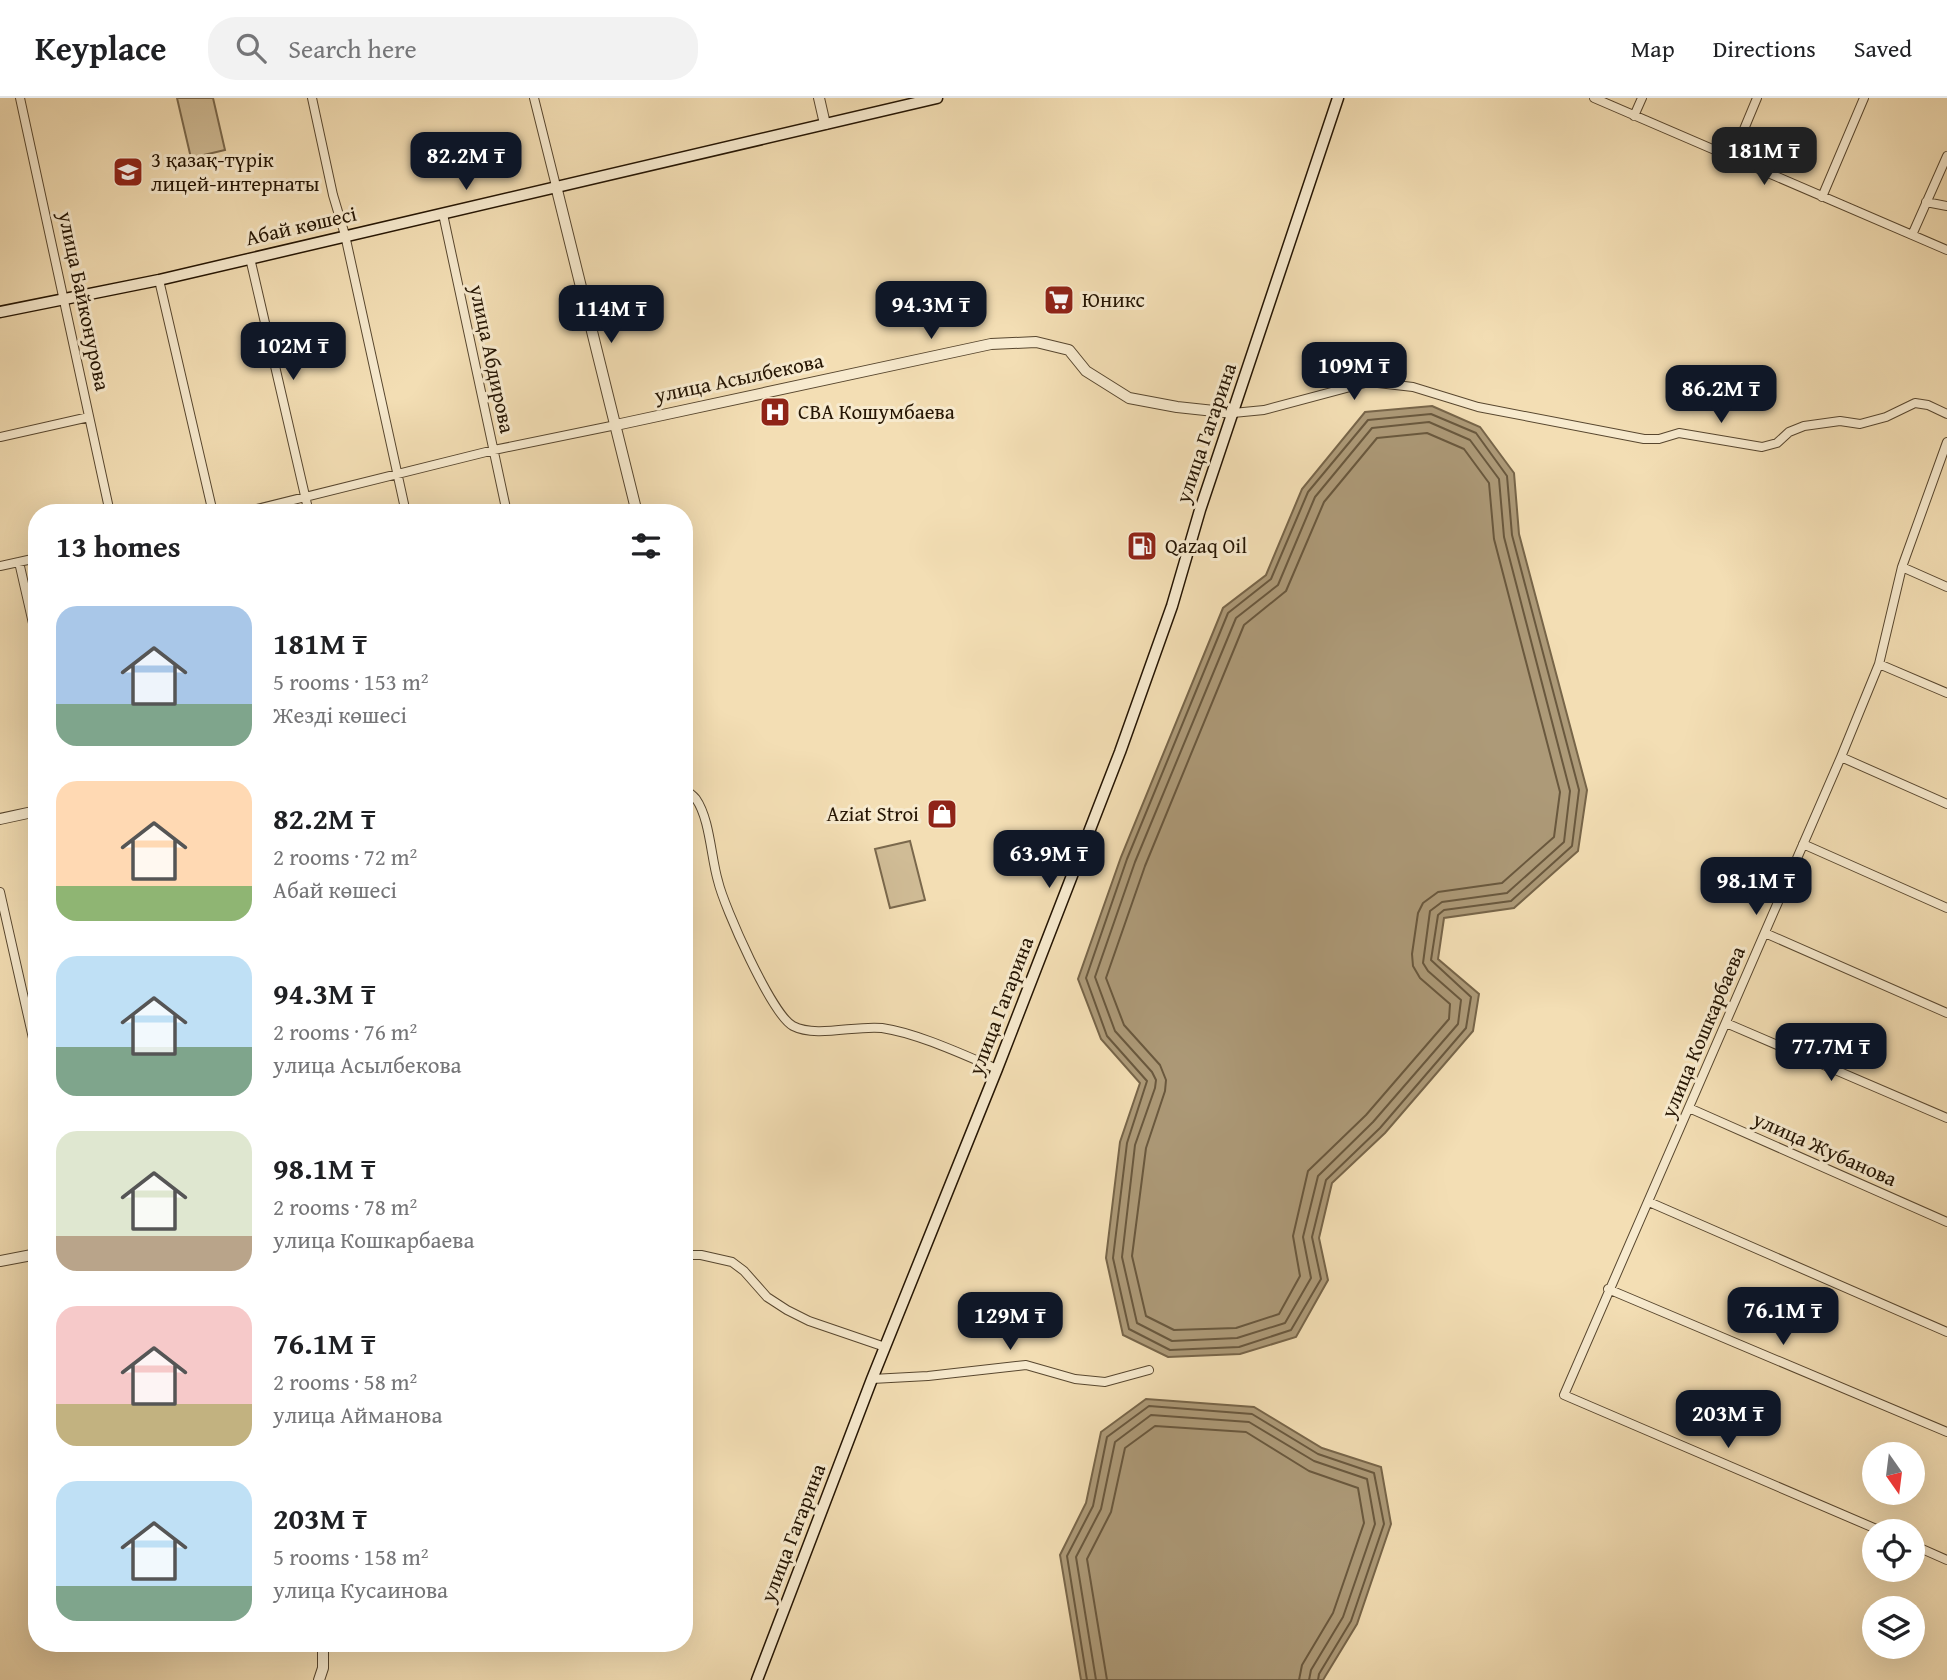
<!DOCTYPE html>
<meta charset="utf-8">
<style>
:root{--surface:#fff;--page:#f2f2f2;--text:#202124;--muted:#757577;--line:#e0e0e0;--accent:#111827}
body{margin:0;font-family:"Gentium Book Plus",serif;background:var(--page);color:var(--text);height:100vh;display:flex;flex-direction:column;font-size:26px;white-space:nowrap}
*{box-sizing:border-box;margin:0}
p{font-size:23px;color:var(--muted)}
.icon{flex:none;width:38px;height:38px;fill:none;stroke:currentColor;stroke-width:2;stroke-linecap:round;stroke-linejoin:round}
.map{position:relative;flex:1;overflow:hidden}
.panel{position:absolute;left:28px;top:406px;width:665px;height:1148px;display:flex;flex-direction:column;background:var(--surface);border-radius:28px;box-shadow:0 7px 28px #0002}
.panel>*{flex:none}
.needle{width:46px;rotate:166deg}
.tools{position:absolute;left:1862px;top:1344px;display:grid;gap:14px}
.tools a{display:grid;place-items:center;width:63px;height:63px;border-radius:50%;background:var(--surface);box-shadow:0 7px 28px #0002;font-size:35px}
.price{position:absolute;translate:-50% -60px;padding:0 16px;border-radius:14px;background:var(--accent);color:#fff;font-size:23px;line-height:46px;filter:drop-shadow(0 2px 4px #0008)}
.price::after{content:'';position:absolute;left:50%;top:42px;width:21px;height:16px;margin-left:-10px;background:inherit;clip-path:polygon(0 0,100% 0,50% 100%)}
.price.current{background:#222;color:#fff}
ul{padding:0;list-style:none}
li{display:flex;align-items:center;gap:21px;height:175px;padding:0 28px}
li span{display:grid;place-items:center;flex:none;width:196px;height:140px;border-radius:21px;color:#555}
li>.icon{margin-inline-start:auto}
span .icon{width:84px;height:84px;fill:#fffc;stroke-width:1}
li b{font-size:30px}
h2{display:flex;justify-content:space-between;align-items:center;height:84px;padding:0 28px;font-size:30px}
header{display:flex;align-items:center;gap:42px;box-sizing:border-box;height:98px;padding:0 35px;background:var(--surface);border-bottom:2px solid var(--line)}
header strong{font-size:33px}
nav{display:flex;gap:38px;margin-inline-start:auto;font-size:24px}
.search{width:490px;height:63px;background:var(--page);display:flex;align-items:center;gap:18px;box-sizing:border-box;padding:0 24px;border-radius:28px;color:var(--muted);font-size:26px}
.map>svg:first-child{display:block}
.green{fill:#d0bc96;stroke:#7a684c;stroke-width:2}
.water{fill:#ad9a78;stroke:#776549;stroke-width:2}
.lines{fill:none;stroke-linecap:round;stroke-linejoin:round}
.shore{stroke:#69583e;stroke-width:2}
.minor-casing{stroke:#58472f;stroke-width:10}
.tertiary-casing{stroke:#58472f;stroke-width:12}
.secondary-casing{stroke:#251503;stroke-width:13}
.minor{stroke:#f7eace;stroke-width:8}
.tertiary{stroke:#f7eace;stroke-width:10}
.secondary{stroke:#f7eace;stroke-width:10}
.labels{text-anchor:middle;stroke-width:6;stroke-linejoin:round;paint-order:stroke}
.poi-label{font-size:21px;fill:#251503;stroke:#f7eace;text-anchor:start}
.street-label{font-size:21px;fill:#251503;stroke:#f7eace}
</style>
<header>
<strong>Keyplace</strong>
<div class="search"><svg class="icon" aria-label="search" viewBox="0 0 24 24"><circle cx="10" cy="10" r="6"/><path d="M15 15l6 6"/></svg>Search here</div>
<nav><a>Map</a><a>Directions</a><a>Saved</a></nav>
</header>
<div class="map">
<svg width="1947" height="1582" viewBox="0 0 1947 1582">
<rect width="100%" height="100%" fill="#f3deb4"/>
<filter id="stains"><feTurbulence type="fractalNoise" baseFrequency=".00286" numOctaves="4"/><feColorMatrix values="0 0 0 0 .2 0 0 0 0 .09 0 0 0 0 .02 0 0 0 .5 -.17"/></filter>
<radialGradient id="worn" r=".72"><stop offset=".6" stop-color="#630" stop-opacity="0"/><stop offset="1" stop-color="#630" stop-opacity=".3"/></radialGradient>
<path class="green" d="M177,0h36l12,52 -34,8z
M910,743l15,59 -35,8 -15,-59z"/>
<path class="water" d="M1432,308l48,21 34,46 5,61 68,256 -9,61 -64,57 -70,10 -6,41 41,35 -6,37 -88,102 -53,50 -13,55 9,42 -32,57 -56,17 -72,3 -45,-22 -17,-77 14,-116 20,-59 -39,-44 -23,-60 43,-122 102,-249 43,-33 36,-86 63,-77z
M1146,1301l108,8 68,41 59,19 10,57 -34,100 -34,56h-242l-21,-125 26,-52 15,-71z"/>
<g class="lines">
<path class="shore" d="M1431,316l45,19 31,43 5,59 67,255 -7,56 -61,55 -67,9 -6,5 -7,45 40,37 -5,31 -86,100 -54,52 -14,57 9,42 -30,51 -52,17 -69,3 -41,-21 -16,-71 14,-115 20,-62 -40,-45 -21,-58 41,-119 101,-246 43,-34 37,-87 60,-72z
M1429,324l41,18 29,39 5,58 66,254 -6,51 -57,51 -65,9 -12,9 -7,52 5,8 33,29 -3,24 -85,98 -55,54 -15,61 8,41 -26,45 -48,15 -65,3 -35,-18 -15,-66 13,-112 20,-57 1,-8 -4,-8 -37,-41 -20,-54 40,-115 101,-244 42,-33 37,-88 57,-69z
M1427,335l37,16 25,34 5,56 66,253 -6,45 -52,46 -64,9 -15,11 -5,10 -6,41 1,12 7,12 30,26 -1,15 -83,96 -58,56 -15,65 7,40 -21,38 -43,14 -62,2 -28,-14 -14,-60 14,-108 19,-57 1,-11 -6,-15 -36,-40 -18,-47 39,-112 99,-241 42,-34 38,-89 53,-64z
M1087,1582l-20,-124 26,-50 14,-69 42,-31 103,8 66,40 56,19 10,51 -33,97 -32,53 -1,6
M1096,1582l-20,-123 25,-48 14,-67 36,-27 98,7 65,39 53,18 8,45 -32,93 -32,53 -2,10
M1107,1582l-20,-121 24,-47 14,-64 30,-22 91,6 63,39 49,17 6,35 -31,90 -31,52 -3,15"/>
<g class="minor-casing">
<path id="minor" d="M20,0l90,415
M312,0l21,97 12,40 61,278
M534,0l22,88
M1594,0l353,152
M1634,18l8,-18
M1732,60l25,-60
M1822,99l42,-99
M1926,104l21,4
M443,116l64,299
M1912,137l35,-79
M250,160l59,255
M159,182l54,233
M1233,315l31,-3 105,-28 44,5 65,20 166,32h15l20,-6 83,14 15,-4 12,-11 15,-6 36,-5 20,3 26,-7 29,-14 13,2 19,9
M0,339l89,-20
M241,415l253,-63 122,-25
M19,464l18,79
M0,468l37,-8
M1902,469l45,20
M1879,566l68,29
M1841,659l106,47
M684,690c4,4 9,7 12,11 14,20 15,59 22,82 6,26 54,134 75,145 23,12 63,-1 89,2 35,5 82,27 115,41
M1803,746l144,64
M0,794l37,164
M1765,835l182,80
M1726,925l221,95
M1689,1010l258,114
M1649,1104l298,130
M684,1157h17l31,7 12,9 23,26 20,13 22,11 76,26
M1608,1191l339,143
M872,1281l56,-3 98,-11 49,14 30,3 44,-12
M1881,1433l-317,-136 277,-638 38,-93 23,-97 45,-125
M1913,1447l34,15"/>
</g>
<g class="tertiary-casing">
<path id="tertiary" d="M819,0l6,26
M556,88l81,327
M616,327l375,-81 45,-2 33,8 17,21 43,27 48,9 56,6
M0,721l37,-8
M0,1163l37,-7
M319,1582l4,-12v-25"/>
</g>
<g class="secondary-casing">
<path id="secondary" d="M0,214l159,-32 778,-182
M757,1582l115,-301 125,-310 123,-317 52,-146 28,-96 138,-412"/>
</g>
<use href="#minor" class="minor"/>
<use href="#tertiary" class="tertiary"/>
<use href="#secondary" class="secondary"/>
</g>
<defs>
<g id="school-square" transform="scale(1.575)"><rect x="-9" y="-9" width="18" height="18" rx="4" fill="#8f2418" stroke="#f7eace"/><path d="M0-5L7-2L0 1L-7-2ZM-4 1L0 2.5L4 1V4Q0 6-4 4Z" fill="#fff"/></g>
<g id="supermarket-square" transform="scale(1.575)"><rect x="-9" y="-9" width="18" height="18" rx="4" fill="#8f2418" stroke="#f7eace"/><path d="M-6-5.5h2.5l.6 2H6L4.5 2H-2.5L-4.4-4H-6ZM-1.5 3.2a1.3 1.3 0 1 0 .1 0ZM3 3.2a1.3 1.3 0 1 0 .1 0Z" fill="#fff"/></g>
<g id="hospital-square" transform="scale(1.575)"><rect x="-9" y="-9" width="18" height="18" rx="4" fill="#8f2418" stroke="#f7eace"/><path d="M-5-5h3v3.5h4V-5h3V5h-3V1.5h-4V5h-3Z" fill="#fff"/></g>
<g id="fuel-square" transform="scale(1.575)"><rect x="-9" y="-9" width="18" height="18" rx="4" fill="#8f2418" stroke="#f7eace"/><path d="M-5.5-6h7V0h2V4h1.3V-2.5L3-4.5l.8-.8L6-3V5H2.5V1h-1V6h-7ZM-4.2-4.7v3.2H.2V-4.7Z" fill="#fff"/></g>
<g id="shop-square" transform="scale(1.575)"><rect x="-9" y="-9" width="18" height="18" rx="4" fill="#8f2418" stroke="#f7eace"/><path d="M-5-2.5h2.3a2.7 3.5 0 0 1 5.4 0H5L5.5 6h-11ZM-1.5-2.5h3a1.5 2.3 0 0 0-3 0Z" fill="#fff"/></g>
</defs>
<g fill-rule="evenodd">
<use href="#school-square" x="128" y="74"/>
<use href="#supermarket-square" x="1059" y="202"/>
<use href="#hospital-square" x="775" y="314"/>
<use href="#fuel-square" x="1142" y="448"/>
<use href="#shop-square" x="942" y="716"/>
</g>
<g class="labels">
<g class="poi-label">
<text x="151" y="69">3 қазақ-түрік<tspan x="151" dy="24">лицей-интернаты</tspan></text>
<text x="1082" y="209">Юникс</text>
<text x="798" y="321">СВА Кошумбаева</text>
<text x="1165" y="455">Qazaq Oil</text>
<text x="919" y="723" text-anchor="end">Aziat Stroi</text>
</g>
<g class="street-label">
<text transform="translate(301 128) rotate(-13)" y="7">Абай көшесі</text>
<text transform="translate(84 203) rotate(78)" y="7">улица Байконурова</text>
<text transform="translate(492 261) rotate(78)" y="7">улица Абдирова</text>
<text transform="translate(739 280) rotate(-12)" y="7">улица Асылбекова</text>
<text transform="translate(1206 335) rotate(-71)" y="7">улица Гагарина</text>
<text transform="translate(1001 908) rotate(-69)" y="7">улица Гагарина</text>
<text transform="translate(1703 934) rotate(-67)" y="7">улица Кошкарбаева</text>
<text transform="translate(1825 1051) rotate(24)" y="7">улица Жубанова</text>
<text transform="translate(793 1435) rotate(-69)" y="7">улица Гагарина</text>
</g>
</g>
<rect width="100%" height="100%" filter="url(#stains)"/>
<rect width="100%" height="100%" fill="url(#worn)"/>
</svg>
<div class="tools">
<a><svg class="needle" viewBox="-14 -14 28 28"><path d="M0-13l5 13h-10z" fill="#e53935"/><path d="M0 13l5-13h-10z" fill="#757577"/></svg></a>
<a><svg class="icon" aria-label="locate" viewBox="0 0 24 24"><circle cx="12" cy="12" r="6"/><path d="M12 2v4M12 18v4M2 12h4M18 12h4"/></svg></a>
<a><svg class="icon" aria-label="layers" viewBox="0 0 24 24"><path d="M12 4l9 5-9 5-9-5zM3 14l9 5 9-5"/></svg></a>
</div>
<b class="price current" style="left:1764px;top:89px">181M ₸</b>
<b class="price" style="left:466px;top:94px">82.2M ₸</b>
<b class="price" style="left:931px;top:243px">94.3M ₸</b>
<b class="price" style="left:611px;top:247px">114M ₸</b>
<b class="price" style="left:293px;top:284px">102M ₸</b>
<b class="price" style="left:1354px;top:304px">109M ₸</b>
<b class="price" style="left:1721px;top:327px">86.2M ₸</b>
<b class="price" style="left:1049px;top:792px">63.9M ₸</b>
<b class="price" style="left:1756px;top:819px">98.1M ₸</b>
<b class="price" style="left:1831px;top:985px">77.7M ₸</b>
<b class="price" style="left:1783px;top:1249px">76.1M ₸</b>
<b class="price" style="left:1010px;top:1254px">129M ₸</b>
<b class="price" style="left:1728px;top:1352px">203M ₸</b>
<section class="panel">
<h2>13 homes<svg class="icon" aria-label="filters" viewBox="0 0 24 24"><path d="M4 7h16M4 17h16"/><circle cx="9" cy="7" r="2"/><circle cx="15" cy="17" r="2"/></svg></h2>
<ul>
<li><span style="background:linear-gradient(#a9c7e8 70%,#7fa58c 0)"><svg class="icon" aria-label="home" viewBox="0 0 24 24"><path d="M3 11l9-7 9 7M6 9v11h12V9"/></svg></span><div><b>181M ₸</b><p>5 rooms · 153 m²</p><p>Жезді көшесі</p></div></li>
<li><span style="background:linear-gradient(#ffd9b3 75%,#8fb573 0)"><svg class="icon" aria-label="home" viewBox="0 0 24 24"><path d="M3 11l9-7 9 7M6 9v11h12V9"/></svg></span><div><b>82.2M ₸</b><p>2 rooms · 72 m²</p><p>Абай көшесі</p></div></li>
<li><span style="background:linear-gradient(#bfe0f5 65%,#7fa58c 0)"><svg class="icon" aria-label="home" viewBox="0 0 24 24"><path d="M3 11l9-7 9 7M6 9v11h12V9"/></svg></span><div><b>94.3M ₸</b><p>2 rooms · 76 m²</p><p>улица Асылбекова</p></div></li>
<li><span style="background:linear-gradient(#dfe7d0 75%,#b9a48a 0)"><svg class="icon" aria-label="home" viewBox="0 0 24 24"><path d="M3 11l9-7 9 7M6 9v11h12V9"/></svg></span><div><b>98.1M ₸</b><p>2 rooms · 78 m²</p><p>улица Кошкарбаева</p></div></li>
<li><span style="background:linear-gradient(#f6c9c9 70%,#c2b280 0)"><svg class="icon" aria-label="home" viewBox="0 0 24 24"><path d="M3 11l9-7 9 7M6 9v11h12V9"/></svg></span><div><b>76.1M ₸</b><p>2 rooms · 58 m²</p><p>улица Айманова</p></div></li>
<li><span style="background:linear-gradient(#bfe0f5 75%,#7fa58c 0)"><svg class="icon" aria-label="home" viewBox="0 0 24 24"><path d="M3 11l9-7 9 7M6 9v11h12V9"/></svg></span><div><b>203M ₸</b><p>5 rooms · 158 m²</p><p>улица Кусаинова</p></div></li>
</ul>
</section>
</div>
